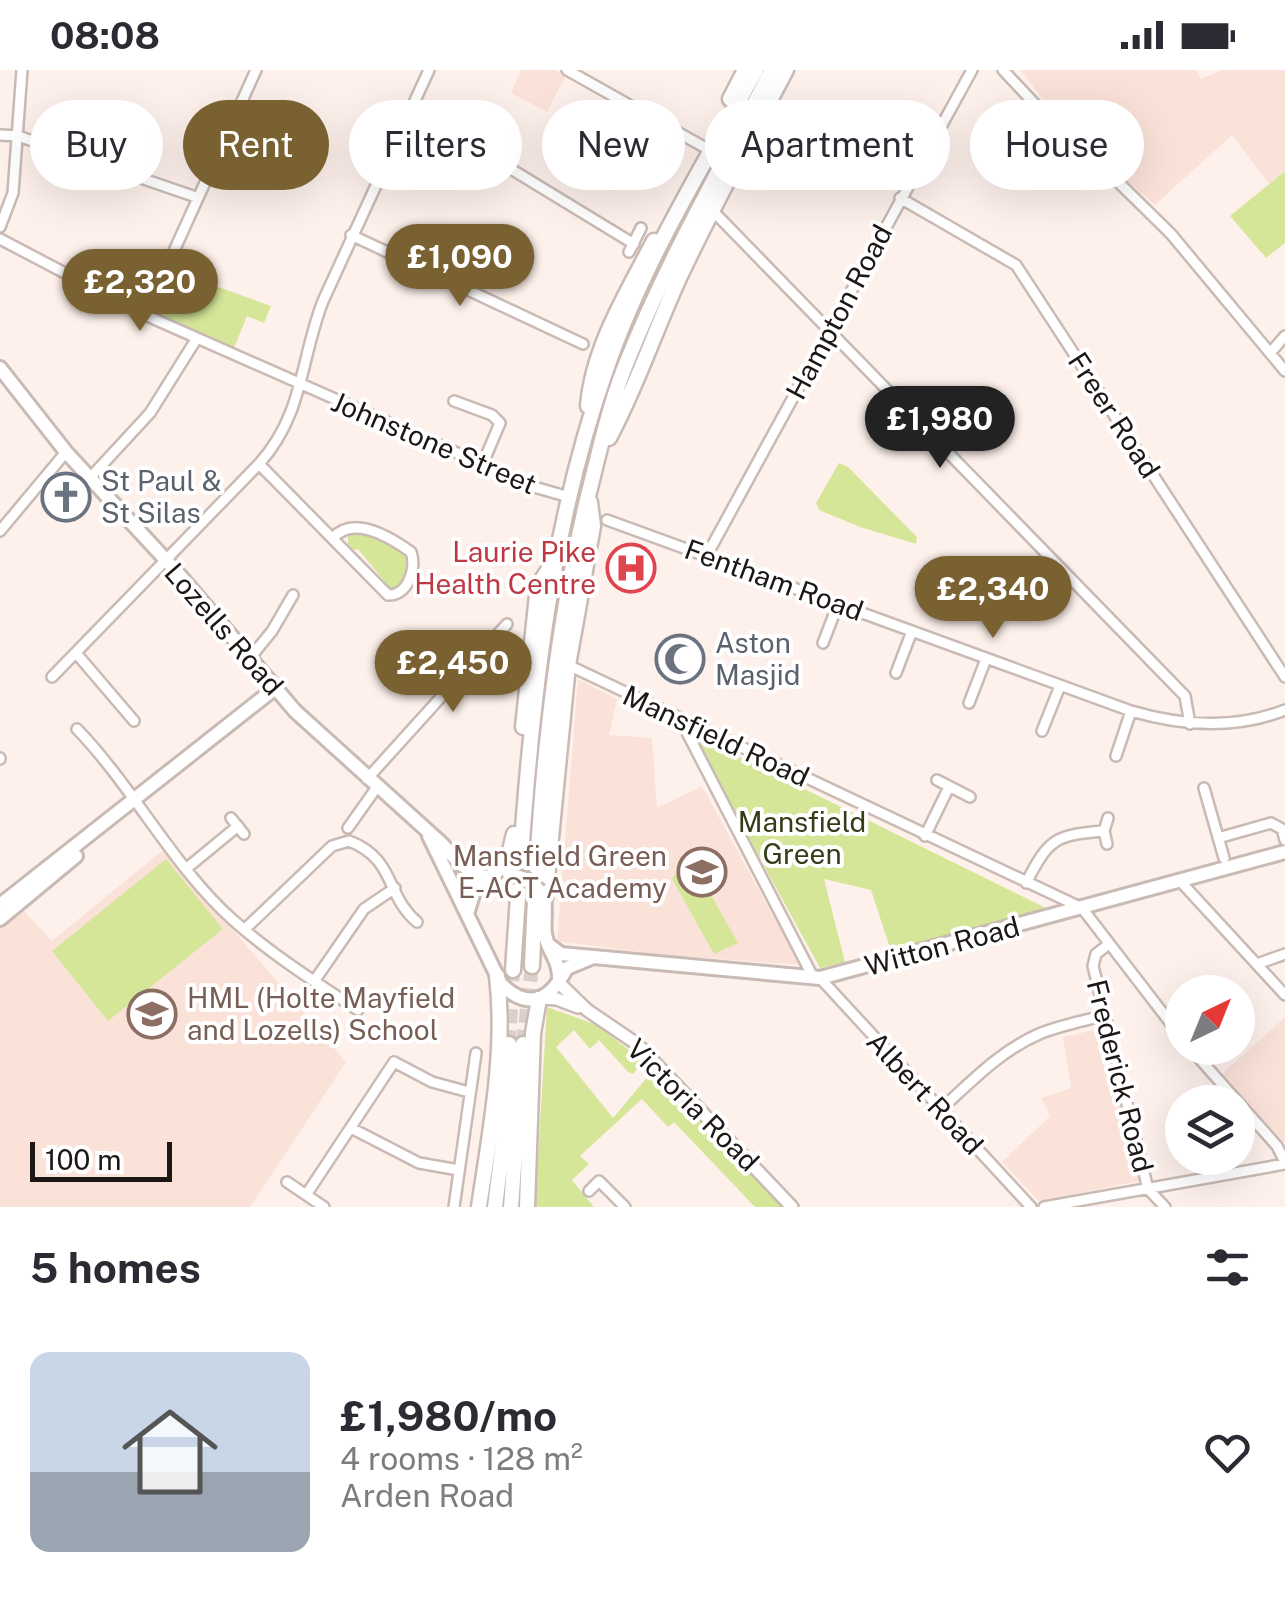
<!DOCTYPE html>
<meta charset="utf-8">
<style>
:root{--surface:#fff;--page:#f2f2f3;--text:#2b2b33;--muted:#7c7c81;--line:#e1e1e2;--accent:#7a6132}
body{margin:0;font-family:"Public Sans",sans-serif;background:var(--page);color:var(--text);height:100vh;display:flex;flex-direction:column;font-size:38px;white-space:nowrap}
*{box-sizing:border-box;margin:0}
p{font-size:32px;color:var(--muted)}
.icon{flex:none;width:55px;height:55px;fill:none;stroke:currentColor;stroke-width:2;stroke-linecap:round;stroke-linejoin:round}
.map{position:relative;height:1137px;overflow:hidden}
.panel{display:flex;flex-direction:column;background:var(--surface);flex:1}
.panel>*{flex:none}
.banner{position:absolute;left:30px;top:30px;width:1225px;height:90px;display:flex;gap:20px}
.needle{width:65px;rotate:43deg}
.tools{position:absolute;left:1165px;top:905px;display:grid;gap:20px}
.tools a{display:grid;place-items:center;width:90px;height:90px;border-radius:50%;background:var(--surface);box-shadow:0 10px 40px #0002;font-size:50px}
.scale{position:absolute;left:30px;bottom:25px;width:142px;box-sizing:border-box;padding-left:10px;border:5px solid #1c1614;border-top:0;font-size:28px;line-height:35px;white-space:nowrap;color:#1c1614;-webkit-text-stroke:8px #fff;paint-order:stroke}
.price{position:absolute;translate:-50% -85px;padding:0 22px;border-radius:35px;background:var(--accent);color:#fff;font-size:32px;line-height:65px;filter:drop-shadow(0 2px 5px #0008)}
.price::after{content:'';position:absolute;left:50%;top:60px;width:30px;height:22px;margin-left:-15px;background:inherit;clip-path:polygon(0 0,100% 0,50% 100%)}
.price.selected{background:#222;color:#fff}
ul{padding:0;list-style:none}
li{display:flex;align-items:center;gap:30px;height:250px;padding:0 30px}
li+li{border-top:2px solid var(--line)}
li span{display:grid;place-items:center;flex:none;width:280px;height:200px;border-radius:20px;color:#555}
li>.icon{margin-inline-start:auto}
span .icon{width:120px;height:120px;fill:#fffc;stroke-width:1}
li b{font-size:42px}
h2{display:flex;justify-content:space-between;align-items:center;height:120px;padding:0 30px;font-size:42px}
.chip{padding:0 35px;border-radius:45px;background:var(--surface);box-shadow:0 10px 40px #0002;font-size:35px;line-height:90px}
.chip.selected{background:var(--accent);color:#fff}
.status{display:flex;justify-content:space-between;align-items:center;height:70px;padding:0 50px;background:var(--surface);direction:ltr}
.status svg{height:28px;fill:currentColor}
.map>svg:first-child{display:block}
.built{fill:#fae2d8}
.green{fill:#d5e699}
.lines{fill:none;stroke-linecap:round;stroke-linejoin:round}
.trunk-tunnel{stroke:#dcd0cc;stroke-width:14;stroke-dasharray:14 7;stroke-linecap:butt}
.minor-casing{stroke:#c9bab4;stroke-width:14}
.tertiary-casing{stroke:#c9bab4;stroke-width:16}
.secondary-casing{stroke:#c9bab4;stroke-width:18}
.trunk-casing{stroke:#c9bab4;stroke-width:19}
.minor{stroke:#fff;stroke-width:9}
.tertiary{stroke:#fff;stroke-width:11}
.secondary{stroke:#fff;stroke-width:12}
.trunk{stroke:#fff;stroke-width:14}
.secondary-bridge-casing{stroke:#c9bab4;stroke-width:18;stroke-linecap:butt}
.secondary-bridge{stroke:#fff;stroke-width:12}
.labels{text-anchor:middle;stroke-width:8;stroke-linejoin:round;paint-order:stroke}
.street-label{font-size:28px;fill:#1c1614;stroke:#fff}
.worship-label{font-size:28px;fill:#5b616d;stroke:#fff;text-anchor:start}
.health-label{font-size:28px;fill:#be3a42;stroke:#fff;text-anchor:end}
.park-label{font-size:28px;fill:#353c17;stroke:#fff}
.education-label{font-size:28px;fill:#785e54;stroke:#fff;text-anchor:end}
</style>
<div class="status"><b>08:08</b><svg viewBox="0 0 49 12"><path d="M0 12V9h3v3zM5 12V6h3v6zM10 12V3h3v9zM15 12V0h3v12zM26 1h20v11H26zM47 4h2v5h-2z"/></svg></div>
<div class="map">
<svg width="1285" height="1137" viewBox="0 0 1285 1137">
<rect width="100%" height="100%" fill="#fef1ec"/>
<path class="built" d="M521,0h34l11,5 -19,37 -36,-19z
M1020,0h176l5,9 21,-9h63v101l-16,13 -37,-49 -77,70 -87,-75z
M578,609l39,20 -8,36 43,3 5,70 45,-22 98,179 -147,-11 -96,-13z
M164,779l182,213 -96,145h-250v-278l24,-18 28,30z
M1285,947v126l-64,-68z
M1103,958l36,153 -100,20 -37,-39 48,-46 -9,-18 30,-10 -8,-51z"/>
<path class="green" d="M1285,101v72l-19,15 -36,-42z
M207,213l64,23 -7,17 -17,-7 -13,32 -84,-36 13,-28 36,15z
M839,393l9,4 69,70 -1,7 -56,-17 -41,-17 -3,-7z
M357,460c19,9 45,15 53,35l-12,24 -9,-2 -31,-38 -5,1 -5,-6v-8z
M691,663l361,178 -161,40 -20,-61 -47,-11 21,83 -25,6z
M690,788l48,85 -24,11 -42,-75z
M166,789l57,70 -115,92 -56,-70z
M547,937l50,18 46,36 -10,13 -5,-2 -29,-32 -9,9 -16,-19 -18,17 57,71 42,-50 129,139h-29l-81,-85 -6,5 -26,-28 -62,57 9,8 -17,16 22,27h-59z"/>
<g class="lines">
<path class="trunk-tunnel" d="M509,974l4,-74
M523,974l9,-78"/>
<g class="minor-casing">
<path id="minor" d="M567,0l137,77
M1003,0l61,65 43,36 64,63 114,137
M411,38l223,136
M0,65l18,1 178,61
M900,128l116,67 269,412
M712,140l473,486 5,28
M0,157l13,-34 9,-123
M351,165l232,109
M0,169l145,76 389,172 35,10
M629,182l12,-24
M145,245l111,-245
M1270,283l15,-17
M454,331l38,14 8,8 -17,40
M259,394l129,131c20,1 29,-27 23,-43 -21,-15 -58,-37 -78,-14
M89,409l61,-66 47,-75
M607,450l524,191c51,15 103,19 154,-1
M0,461l66,-79
M707,485l265,-485
M823,573l15,-39
M76,583l58,68
M250,588l22,-27 21,-36
M568,595l514,243 100,130
M896,603l16,-42
M52,607l207,-213c45,-50 41,-104 64,-163l106,-231
M969,633l17,-44
M679,647l134,260
M77,659c56,58 98,140 156,191 38,34 82,62 125,90
M1042,661l18,-45
M1116,686l15,-45
M0,688v1
M367,709l140,-155
M937,710l33,17
M1204,718l20,70
M231,748l13,16
M348,758l29,-41
M925,766l24,-49
M1218,768l53,-15 11,6 3,11
M1107,774l-3,-13 4,-13
M187,798l51,-42
M1181,812l104,113
M1026,813c23,-44 28,-48 78,-52
M245,859l87,-83 17,-5c47,18 36,54 68,81
M1109,874l-13,10 -3,12 55,223 17,18
M1257,894l28,-10
M820,908l211,229
M315,910l49,-71 31,-21
M1190,978l87,98 8,16
M940,1040c31,-28 60,-59 99,-76 21,-9 45,-13 67,-19
M351,1058l68,35 40,7
M287,1112l37,25
M589,1121l10,-10 26,26
M306,1125l88,-133 38,20 37,10
M454,1137l22,-154
M1044,1137l241,-43"/>
</g>
<g class="tertiary-casing">
<path id="tertiary" d="M559,913l28,27 50,34 155,163
M543,928l14,1 21,8"/>
</g>
<g class="secondary-casing">
<path id="secondary" d="M0,298l66,84 110,119 119,140 147,133c15,17 23,28 45,33
M429,766l72,148c20,20 41,22 58,-3 1,-22 -11,-28 -14,-47 -2,-15 3,-29 -4,-42
M0,835l274,-216
M467,844l8,-26 13,-11
M0,849l76,-63
M549,875l12,9 259,24 465,-126
M559,911l8,-13 24,-10"/>
</g>
<g class="trunk-casing">
<path id="trunk" d="M730,29l15,-29
M588,336c5,-59 39,-113 66,-165
M609,368c28,-52 46,-108 71,-162 33,-70 70,-138 106,-206
M523,657l15,-141 14,-22
M492,806l16,-17 6,-25
M545,829l23,-234 25,-139 -3,-24
M532,896c6,-156 19,-314 55,-466 11,-43 21,-90 37,-131 41,-104 97,-201 148,-299
M513,900c14,-204 25,-409 94,-603 36,-104 96,-201 149,-297
M479,1137c11,-75 27,-155 18,-231
M495,1137l10,-81 4,-82
M511,1137l12,-163
M527,1137l6,-174 6,-34"/>
</g>
<use href="#minor" class="minor"/>
<use href="#tertiary" class="tertiary"/>
<use href="#secondary" class="secondary"/>
<use href="#trunk" class="trunk"/>
<g class="secondary-bridge-casing">
<path id="secondary-bridge" d="M509,804l17,5 14,12"/>
</g>
<use href="#secondary-bridge" class="secondary-bridge"/>
</g>
<defs>
<g id="church-ring" transform="scale(2.5)"><circle r="9.5" fill="#fff" stroke="#6b7280" stroke-width="1.5"/><path d="M-1.2-6h2.4v3.5h3.3v2.4h-3.3V6h-2.4V-.1h-3.3v-2.4h3.3Z" fill="#6b7280"/></g>
<g id="hospital-ring" transform="scale(2.5)"><circle r="9.5" fill="#fff" stroke="#e0444e" stroke-width="1.5"/><path d="M-5-5h3v3.5h4V-5h3V5h-3V1.5h-4V5h-3Z" fill="#e0444e"/></g>
<g id="mosque-ring" transform="scale(2.5)"><circle r="9.5" fill="#fff" stroke="#6b7280" stroke-width="1.5"/><path d="M3.5-4.9A6 6 0 1 0 3.5 4.9A5 5 0 1 1 3.5-4.9Z" fill="#6b7280"/></g>
<g id="school-ring" transform="scale(2.5)"><circle r="9.5" fill="#fff" stroke="#8d6e63" stroke-width="1.5"/><path d="M0-5L7-2L0 1L-7-2ZM-4 1L0 2.5L4 1V4Q0 6-4 4Z" fill="#8d6e63"/></g>
</defs>
<g fill-rule="evenodd">
<use href="#church-ring" x="66" y="427"/>
<use href="#hospital-ring" x="631" y="498"/>
<use href="#mosque-ring" x="680" y="589"/>
<use href="#school-ring" x="702" y="802"/>
<use href="#school-ring" x="152" y="944"/>
</g>
<g class="labels">
<g class="street-label">
<text transform="translate(839 242) rotate(-62)" y="10">Hampton Road</text>
<text transform="translate(1114 345) rotate(57)" y="10">Freer Road</text>
<text transform="translate(434 373) rotate(23)" y="10">Johnstone Street</text>
<text transform="translate(774 510) rotate(20)" y="10">Fentham Road</text>
<text transform="translate(224 559) rotate(49)" y="10">Lozells Road</text>
<text transform="translate(716 666) rotate(25)" y="10">Mansfield Road</text>
<text transform="translate(942 876) rotate(-15)" y="10">Witton Road</text>
<text transform="translate(1120 1006) rotate(76)" y="10">Frederick Road</text>
<text transform="translate(925 1023) rotate(47)" y="10">Albert Road</text>
<text transform="translate(693 1035) rotate(45)" y="10">Victoria Road</text>
</g>
<g class="worship-label">
<text x="101" y="421">St Paul &amp;<tspan x="101" dy="32">St Silas</tspan></text>
<text x="715" y="583">Aston<tspan x="715" dy="32">Masjid</tspan></text>
</g>
<g class="health-label">
<text x="596" y="492">Laurie Pike<tspan x="596" dy="32">Health Centre</tspan></text>
</g>
<g class="park-label">
<text x="802" y="762">Mansfield<tspan x="802" dy="32">Green</tspan></text>
</g>
<g class="education-label">
<text x="667" y="796">Mansfield Green<tspan x="667" dy="32">E-ACT Academy</tspan></text>
<text x="187" y="938" text-anchor="start">HML (Holte Mayfield<tspan x="187" dy="32">and Lozells) School</tspan></text>
</g>
</g>
</svg>
<div class="tools">
<a><svg class="needle" viewBox="-14 -14 28 28"><path d="M0-13l5 13h-10z" fill="#e53935"/><path d="M0 13l5-13h-10z" fill="#7c7c81"/></svg></a>
<a><svg class="icon" aria-label="layers" viewBox="0 0 24 24"><path d="M12 4l9 5-9 5-9-5zM3 14l9 5 9-5"/></svg></a>
</div>
<div class="scale">100 m</div>
<b class="price" style="left:460px;top:239px">£1,090</b>
<b class="price" style="left:140px;top:264px">£2,320</b>
<b class="price selected" style="left:940px;top:401px">£1,980</b>
<b class="price" style="left:993px;top:571px">£2,340</b>
<b class="price" style="left:453px;top:645px">£2,450</b>
<div class="banner">
<a class="chip">Buy</a>
<a class="chip selected">Rent</a>
<a class="chip">Filters</a>
<a class="chip">New</a>
<a class="chip">Apartment</a>
<a class="chip">House</a>
</div>
</div>
<section class="panel">
<h2>5 homes<svg class="icon" aria-label="filters" viewBox="0 0 24 24"><path d="M4 7h16M4 17h16"/><circle cx="9" cy="7" r="2"/><circle cx="15" cy="17" r="2"/></svg></h2>
<ul>
<li><span style="background:linear-gradient(#c9d6e8 60%,#9aa5b1 0)"><svg class="icon" aria-label="home" viewBox="0 0 24 24"><path d="M3 11l9-7 9 7M6 9v11h12V9"/></svg></span><div><b>£1,980/mo</b><p>4 rooms · 128 m²</p><p>Arden Road</p></div><svg class="icon" aria-label="heart" viewBox="0 0 24 24"><path d="M12 20l-8-8c-3-5 5-10 8-4 3-6 11-1 8 4z"/></svg></li>
</ul>
</section>
